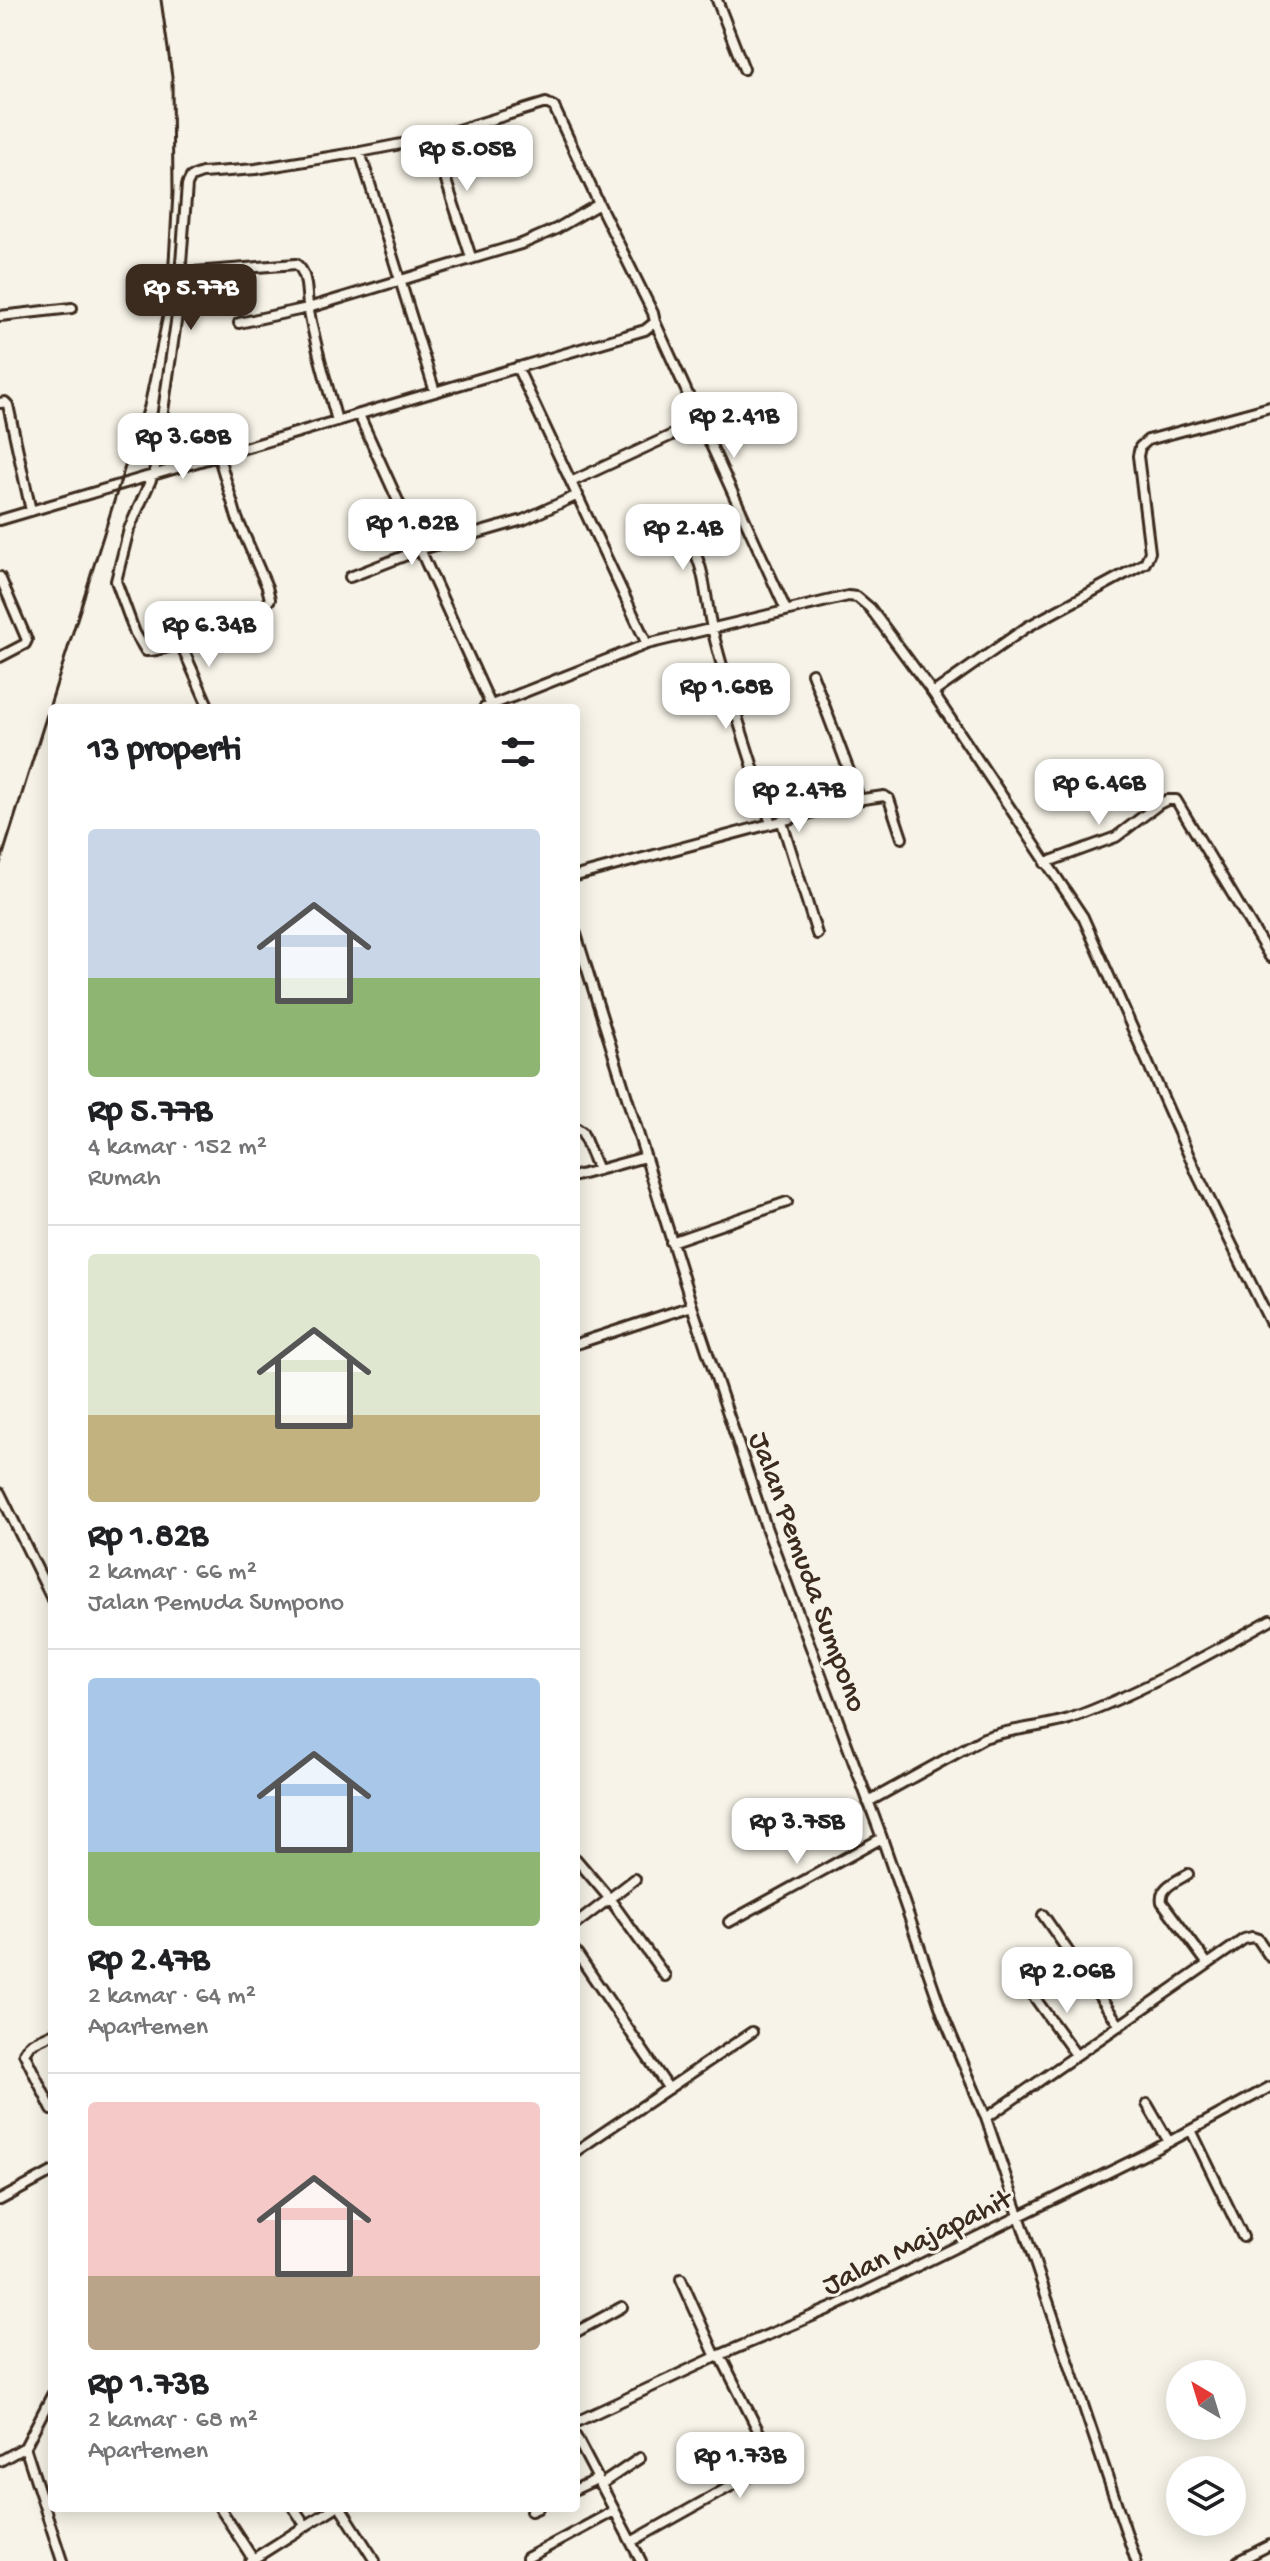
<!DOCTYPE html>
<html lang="id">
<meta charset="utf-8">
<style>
:root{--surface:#fff;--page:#f2f2f2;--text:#202124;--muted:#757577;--line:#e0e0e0;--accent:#3b2a1e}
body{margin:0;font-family:"Gochi Hand",sans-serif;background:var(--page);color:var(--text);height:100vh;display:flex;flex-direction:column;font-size:30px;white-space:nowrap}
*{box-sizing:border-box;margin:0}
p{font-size:26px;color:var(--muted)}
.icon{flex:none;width:44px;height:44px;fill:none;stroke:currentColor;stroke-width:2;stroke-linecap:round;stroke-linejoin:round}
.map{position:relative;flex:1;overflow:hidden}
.details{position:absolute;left:48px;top:704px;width:532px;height:1808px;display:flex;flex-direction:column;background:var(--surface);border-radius:8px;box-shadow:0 4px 20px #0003}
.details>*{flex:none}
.needle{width:52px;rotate:322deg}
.tools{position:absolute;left:1166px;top:2360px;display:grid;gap:16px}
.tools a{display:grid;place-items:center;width:80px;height:80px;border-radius:50%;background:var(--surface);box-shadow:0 4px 20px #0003;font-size:40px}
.price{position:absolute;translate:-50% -68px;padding:0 18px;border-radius:16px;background:#fff;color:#222;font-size:26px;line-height:52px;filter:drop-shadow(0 2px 4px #0008)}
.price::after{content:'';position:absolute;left:50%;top:48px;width:24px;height:18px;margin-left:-12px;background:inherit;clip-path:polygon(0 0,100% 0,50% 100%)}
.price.active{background:var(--accent);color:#fff}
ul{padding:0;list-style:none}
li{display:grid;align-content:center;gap:16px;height:424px;padding:0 40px}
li+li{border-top:2px solid var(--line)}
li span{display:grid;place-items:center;height:248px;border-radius:8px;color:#555}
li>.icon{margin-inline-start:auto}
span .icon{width:144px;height:144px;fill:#fffc;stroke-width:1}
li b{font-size:34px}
h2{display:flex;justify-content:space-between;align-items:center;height:96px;padding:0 40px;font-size:34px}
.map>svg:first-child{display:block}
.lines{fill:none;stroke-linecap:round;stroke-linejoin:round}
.minor-casing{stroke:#3b2a1e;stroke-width:14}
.minor{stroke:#f7f3e8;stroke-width:8}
.rail{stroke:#3b2a1e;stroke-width:3}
.labels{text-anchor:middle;stroke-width:6;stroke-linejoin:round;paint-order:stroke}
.street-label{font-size:30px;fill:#3b2a1e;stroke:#f7f3e8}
</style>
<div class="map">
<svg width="1270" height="2561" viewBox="0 0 1270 2561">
<rect width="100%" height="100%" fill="#f7f3e8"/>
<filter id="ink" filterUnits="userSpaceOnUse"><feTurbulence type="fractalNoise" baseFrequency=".0125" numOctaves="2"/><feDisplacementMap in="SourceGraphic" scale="16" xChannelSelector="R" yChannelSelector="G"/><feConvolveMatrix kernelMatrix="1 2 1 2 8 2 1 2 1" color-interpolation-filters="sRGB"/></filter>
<g filter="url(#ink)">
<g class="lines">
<g class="minor-casing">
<path id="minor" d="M717,0l27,69
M432,138l39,119
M360,152l75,240
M181,273l115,-9c12,9 10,27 12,41 6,39 19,78 29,116
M0,316l72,-8
M655,322l131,288
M517,367l130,277
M0,403l5,-1 3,3 23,106
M1270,407l-122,33 -8,7 -2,9 12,96 -5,11 -118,64 -94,66 150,224 115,259 72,146
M359,415l133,293
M218,454l19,64 30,69 3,12c-9,16 -105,54 -124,52l-11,-18 -19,-52 13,-52 25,-56 23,-158 10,-130 4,-8 11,-4 54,-4 104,-17 72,-14 114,-35 8,4 45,97
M573,481l127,-59
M0,520l645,-190 10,-8 -2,-9 -54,-109 -43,25 -32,14 -216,65 -69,15
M638,532c14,1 38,-4 48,7 20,22 19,62 26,89 16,66 39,131 59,196
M0,577l27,63 -2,4 -25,13
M350,577l72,-28 101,-29 55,-25
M180,642l29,66
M484,708l163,-64 201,-48 9,1 13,11 63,85
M856,800l28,-4 5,3 13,39
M782,822l35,112
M1045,863l71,-26 43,-33 8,-4h9l94,157
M576,876l280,-75 1,-9 -45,-119
M576,934l116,372 75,224 115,308 61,177 43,103 150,443
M576,1128l6,4 16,38
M576,1176l69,-19
M671,1242l116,-40
M576,1344l116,-38
M0,1493l52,106
M868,1802l116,-64c28,-10 57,-10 85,-19 67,-24 139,-64 201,-99
M576,1859l33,39 56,78
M1188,1874c-11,7 -29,13 -26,28l45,61
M1043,1915l77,111
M729,1922l153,-84
M576,1924l59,-45
M576,1952l93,137
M1032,1994l44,61
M52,2034l-22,10 -6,9 28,57
M1147,2104l22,38
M986,2118l258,-179 8,-2 6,2 12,18
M1191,2130l52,107
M576,2151l176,-119
M0,2200l52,-28
M681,2279l35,78
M576,2332l46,-25
M576,2422l144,-67 116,-49 318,-156 116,-63
M576,2437l65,124
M25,2447l37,114
M0,2461l25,-14 27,-52
M600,2485l40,-27
M576,2489l21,-10
M220,2508l33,51
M294,2508l11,17
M341,2508l34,53
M531,2511l7,-3
M631,2542l143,-80 -54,-107
M527,2558l87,-47
M250,2561l84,-53
M1238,2561l32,-16"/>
</g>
<use href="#minor" class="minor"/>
<path class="rail" d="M0,864l144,-458 23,-110 6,-103 -1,-116 -11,-77"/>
</g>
</g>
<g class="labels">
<g class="street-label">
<text transform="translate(810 1571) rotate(70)" y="10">Jalan Pemuda Sumpono</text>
<text transform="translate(916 2240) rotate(-26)" y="10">Jalan Majapahit</text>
</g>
</g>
</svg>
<div class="tools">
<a><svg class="needle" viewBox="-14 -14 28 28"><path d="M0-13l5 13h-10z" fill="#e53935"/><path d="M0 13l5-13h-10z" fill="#757577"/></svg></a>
<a><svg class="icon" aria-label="layers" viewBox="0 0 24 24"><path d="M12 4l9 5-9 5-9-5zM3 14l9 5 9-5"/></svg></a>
</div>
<b class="price" style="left:467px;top:193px">Rp 5.05B</b>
<b class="price active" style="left:191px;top:332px">Rp 5.77B</b>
<b class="price" style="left:734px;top:460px">Rp 2.41B</b>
<b class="price" style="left:183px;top:481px">Rp 3.68B</b>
<b class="price" style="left:412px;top:567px">Rp 1.82B</b>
<b class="price" style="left:683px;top:572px">Rp 2.4B</b>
<b class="price" style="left:209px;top:669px">Rp 6.34B</b>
<b class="price" style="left:726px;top:731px">Rp 1.68B</b>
<b class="price" style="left:1099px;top:827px">Rp 6.46B</b>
<b class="price" style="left:799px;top:834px">Rp 2.47B</b>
<b class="price" style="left:797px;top:1866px">Rp 3.75B</b>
<b class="price" style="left:1067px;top:2015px">Rp 2.06B</b>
<b class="price" style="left:740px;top:2500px">Rp 1.73B</b>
<section class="details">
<h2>13 properti<svg class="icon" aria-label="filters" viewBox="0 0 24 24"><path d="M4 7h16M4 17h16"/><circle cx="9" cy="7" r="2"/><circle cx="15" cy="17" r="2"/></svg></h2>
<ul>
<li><span style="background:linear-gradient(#c9d6e8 60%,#8fb573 0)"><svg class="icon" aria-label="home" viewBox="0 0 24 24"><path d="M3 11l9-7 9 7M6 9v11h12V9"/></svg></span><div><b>Rp 5.77B</b><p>4 kamar · 152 m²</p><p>Rumah</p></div></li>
<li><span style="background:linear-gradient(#dfe7d0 65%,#c2b280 0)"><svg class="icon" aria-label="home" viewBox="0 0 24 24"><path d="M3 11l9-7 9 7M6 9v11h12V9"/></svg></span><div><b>Rp 1.82B</b><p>2 kamar · 66 m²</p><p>Jalan Pemuda Sumpono</p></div></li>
<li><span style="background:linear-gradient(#a9c7e8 70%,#8fb573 0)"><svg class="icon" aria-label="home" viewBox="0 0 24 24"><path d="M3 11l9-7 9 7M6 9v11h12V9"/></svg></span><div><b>Rp 2.47B</b><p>2 kamar · 64 m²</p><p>Apartemen</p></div></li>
<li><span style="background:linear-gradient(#f6c9c9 70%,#b9a48a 0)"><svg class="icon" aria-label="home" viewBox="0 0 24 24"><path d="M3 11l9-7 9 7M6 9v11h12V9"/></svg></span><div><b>Rp 1.73B</b><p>2 kamar · 68 m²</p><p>Apartemen</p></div></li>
</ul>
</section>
</div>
